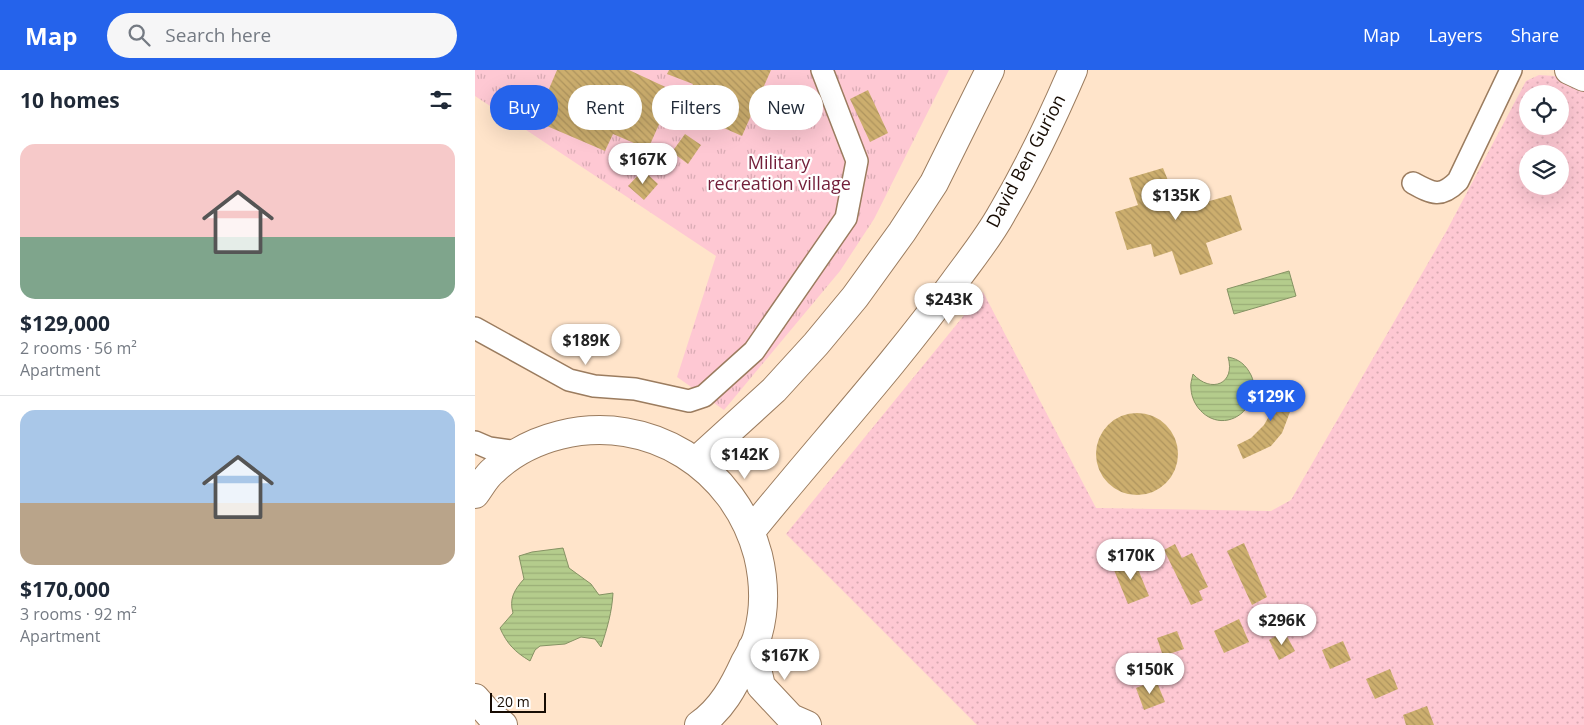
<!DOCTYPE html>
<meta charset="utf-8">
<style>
:root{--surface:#fff;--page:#f6f6f7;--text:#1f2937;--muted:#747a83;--line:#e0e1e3;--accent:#2563eb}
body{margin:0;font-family:"Open Sans",sans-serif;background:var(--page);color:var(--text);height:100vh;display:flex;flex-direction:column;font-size:19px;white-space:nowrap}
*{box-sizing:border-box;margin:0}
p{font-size:16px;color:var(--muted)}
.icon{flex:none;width:28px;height:28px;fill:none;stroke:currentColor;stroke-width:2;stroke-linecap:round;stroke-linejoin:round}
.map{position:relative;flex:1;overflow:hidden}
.drawer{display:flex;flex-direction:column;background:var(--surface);width:475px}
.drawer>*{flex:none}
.guide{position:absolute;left:15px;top:15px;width:475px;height:45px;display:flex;gap:10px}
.tools{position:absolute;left:1044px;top:15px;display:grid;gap:10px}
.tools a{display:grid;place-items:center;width:50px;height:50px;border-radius:50%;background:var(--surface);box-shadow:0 5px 20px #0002;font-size:25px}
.scale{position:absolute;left:15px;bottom:12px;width:56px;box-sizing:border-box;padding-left:5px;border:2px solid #170c03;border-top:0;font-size:14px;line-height:18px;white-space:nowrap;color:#170c03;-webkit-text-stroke:4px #fff;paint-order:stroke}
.price{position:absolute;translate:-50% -42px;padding:0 11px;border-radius:18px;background:#fff;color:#222;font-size:16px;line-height:32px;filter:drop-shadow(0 1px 2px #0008)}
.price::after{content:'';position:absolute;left:50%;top:30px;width:15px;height:11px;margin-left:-8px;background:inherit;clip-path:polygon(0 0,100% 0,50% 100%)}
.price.selected{background:var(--accent);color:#fff}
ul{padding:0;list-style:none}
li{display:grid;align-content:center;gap:10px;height:265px;padding:0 20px}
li+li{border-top:1px solid var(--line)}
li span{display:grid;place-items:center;height:155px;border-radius:15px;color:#555}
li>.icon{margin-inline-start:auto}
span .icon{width:90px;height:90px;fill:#fffc;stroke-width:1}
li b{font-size:21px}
h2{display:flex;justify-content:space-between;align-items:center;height:60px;padding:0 20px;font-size:21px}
.chip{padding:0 18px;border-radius:22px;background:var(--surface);box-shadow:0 5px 20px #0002;font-size:18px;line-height:45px}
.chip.selected{background:var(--accent);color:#fff}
header{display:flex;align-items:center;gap:30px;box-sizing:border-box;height:70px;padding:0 25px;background:var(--accent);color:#fff}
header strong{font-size:24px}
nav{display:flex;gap:28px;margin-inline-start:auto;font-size:18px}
.search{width:350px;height:45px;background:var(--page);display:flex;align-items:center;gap:12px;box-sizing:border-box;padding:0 18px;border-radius:28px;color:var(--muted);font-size:19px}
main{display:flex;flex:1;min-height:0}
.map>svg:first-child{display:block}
.grass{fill:url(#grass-dots);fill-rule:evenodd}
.park{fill:url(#park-tufts)}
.water{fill:url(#water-rules);stroke:#859263}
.building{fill:url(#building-back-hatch)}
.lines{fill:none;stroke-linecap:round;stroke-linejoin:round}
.street-casing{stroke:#9b7c5f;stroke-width:24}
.secondary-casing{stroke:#9b7c5f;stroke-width:30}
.street{stroke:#fff;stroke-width:21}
.secondary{stroke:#fff;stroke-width:28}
.labels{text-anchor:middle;stroke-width:4.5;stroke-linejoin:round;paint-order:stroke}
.street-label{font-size:18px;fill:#170c03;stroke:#fff}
.park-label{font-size:18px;fill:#721e39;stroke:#fff}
</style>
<header>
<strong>Map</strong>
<div class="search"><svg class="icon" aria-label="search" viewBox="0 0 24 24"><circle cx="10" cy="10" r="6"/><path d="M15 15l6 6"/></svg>Search here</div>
<nav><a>Map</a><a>Layers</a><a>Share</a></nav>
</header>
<main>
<section class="drawer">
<h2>10 homes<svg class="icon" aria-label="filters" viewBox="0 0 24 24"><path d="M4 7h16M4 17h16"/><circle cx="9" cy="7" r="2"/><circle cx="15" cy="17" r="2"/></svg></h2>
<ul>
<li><span style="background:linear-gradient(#f6c9c9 60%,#7fa58c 0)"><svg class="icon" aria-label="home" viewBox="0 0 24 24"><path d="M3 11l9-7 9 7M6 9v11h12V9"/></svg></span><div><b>$129,000</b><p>2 rooms · 56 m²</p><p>Apartment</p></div></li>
<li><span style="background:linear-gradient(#a9c7e8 60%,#b9a48a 0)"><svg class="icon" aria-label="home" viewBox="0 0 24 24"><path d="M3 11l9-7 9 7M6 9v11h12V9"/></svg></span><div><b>$170,000</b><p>3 rooms · 92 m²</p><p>Apartment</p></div></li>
</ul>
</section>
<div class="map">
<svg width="1109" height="655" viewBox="0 0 1109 655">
<defs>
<pattern id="grass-dots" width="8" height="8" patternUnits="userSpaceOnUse" patternTransform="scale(1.25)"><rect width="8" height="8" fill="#fec8d3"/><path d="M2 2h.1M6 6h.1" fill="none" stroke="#d9abb4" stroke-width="1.8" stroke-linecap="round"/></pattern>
<pattern id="park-tufts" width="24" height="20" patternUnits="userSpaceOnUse" patternTransform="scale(1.25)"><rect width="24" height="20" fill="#fec8d3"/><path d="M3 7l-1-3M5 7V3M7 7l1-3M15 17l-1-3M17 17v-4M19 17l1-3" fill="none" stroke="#d9abb4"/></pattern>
<pattern id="water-rules" width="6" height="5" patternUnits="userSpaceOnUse" patternTransform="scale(1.25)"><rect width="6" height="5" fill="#b4cc8c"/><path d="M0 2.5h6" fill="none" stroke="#9aae77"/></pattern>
<pattern id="building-back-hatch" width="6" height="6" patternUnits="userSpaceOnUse" patternTransform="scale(1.25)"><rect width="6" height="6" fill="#ccae6e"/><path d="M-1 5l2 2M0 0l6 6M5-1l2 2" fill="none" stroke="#ae945e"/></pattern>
</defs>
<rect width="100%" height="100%" fill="#ffe4ca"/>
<path class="grass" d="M1064,5l16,1 29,15v634h-607l-191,-191 197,-242 113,216 175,3 20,-11 155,-268 80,-151zM1052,24h33v32h-33zM1052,84h33v32h-33z"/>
<path class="park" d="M0,0h474l-75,149 -34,52 -116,139 -47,-33 39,-121 -241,-160z"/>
<path class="water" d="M814,201l7,25 -62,18 -7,-25z
M753,287c11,2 18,8 23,18 9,18 -4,41 -23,45 -19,4 -36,-13 -37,-31 -1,-5 1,-10 2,-15 18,20 43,10 35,-17z
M88,478l6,20 22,16 8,11 14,-2c-1,19 -6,36 -12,54l-6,-8 -14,-2 -16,7 -25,2 -5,4 -5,11c-15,-9 -23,-17 -30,-33l13,-15c-4,-14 1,-23 11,-34l-5,-23 13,-4z"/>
<path class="building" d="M82,0h72l45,21 -26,58 -35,-15 -8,17 -93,-40 10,-26 24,11z
M194,0h102l-29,66 -61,-27 12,-25 -26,-10z
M393,20l20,43 -18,9 -20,-43z
M210,64l16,11 -13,19 -16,-12z
M688,98l8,20 21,-5 7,21 32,-9 11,35 -36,13 7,21 -33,11 -8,-24 -18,6 -3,-13 -24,6 -12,-38 23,-7 -9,-27z
M168,100l15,14 -14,16 -16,-14z
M798,314l21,1v9l-2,12 -5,14 -5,13 -11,13 -28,13 -6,-14 14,-7 13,-13 9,-16z
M621 384a41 41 0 1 1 82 0a41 41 0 1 1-82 0Z
M769,473l23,54 -15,8 -25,-54z
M700,474l7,14 10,-5 16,34 -9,4 4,9 -12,5 -27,-55z
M658,487l16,39 -21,8 -16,-39z
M764,549l10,23 -25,11 -10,-22z
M702,561l7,18 -21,7 -6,-18z
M809,561l11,20 -16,9 -10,-20z
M868,571l8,19 -21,9 -8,-19z
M915,599l8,20 -23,10 -9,-20z
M681,610l9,22 -21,8 -8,-22z
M952,636l7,19h-28l-3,-10z"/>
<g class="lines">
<g class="street-casing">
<path id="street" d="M938,113c20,11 28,15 45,-2l53,-111
M0,258l94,52 25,6 41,3 54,12 15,-5 50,-45 92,-133 11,-57 -35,-91
M0,372l14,6 29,4"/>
</g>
<g class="secondary-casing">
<path id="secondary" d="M1094,0l15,7
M221,391l78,-71 42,-46 39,-47 47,-65 32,-49 56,-113
M0,424c6,-8 11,-18 19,-24 18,-17 42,-29 66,-35 90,-22 175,33 198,120 6,25 7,54 0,79 -2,10 -8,19 -13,28 -11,24 -23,47 -46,63
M276,461c67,-83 140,-162 204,-250 16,-22 34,-44 47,-68 27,-46 50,-94 71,-143
M277,578l9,38 30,32 16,7
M0,628l15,17 13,10"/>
</g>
<use href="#street" class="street"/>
<use href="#secondary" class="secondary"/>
</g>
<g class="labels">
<g class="street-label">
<text transform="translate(551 91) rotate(-62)" y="6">David Ben Gurion</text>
</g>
<g class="park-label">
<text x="304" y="99">Military<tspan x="304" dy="21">recreation village</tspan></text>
</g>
</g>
</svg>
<div class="tools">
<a><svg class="icon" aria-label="locate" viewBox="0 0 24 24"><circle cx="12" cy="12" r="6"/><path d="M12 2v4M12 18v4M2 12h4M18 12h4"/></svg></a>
<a><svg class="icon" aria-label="layers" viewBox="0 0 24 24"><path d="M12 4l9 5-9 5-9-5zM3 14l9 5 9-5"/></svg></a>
</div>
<div class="scale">20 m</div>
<b class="price" style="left:168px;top:115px">$167K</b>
<b class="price" style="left:701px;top:151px">$135K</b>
<b class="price" style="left:474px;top:255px">$243K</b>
<b class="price" style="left:111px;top:296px">$189K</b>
<b class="price selected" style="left:796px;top:352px">$129K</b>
<b class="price" style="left:270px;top:410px">$142K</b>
<b class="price" style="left:656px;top:511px">$170K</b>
<b class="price" style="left:807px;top:576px">$296K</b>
<b class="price" style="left:310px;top:611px">$167K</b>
<b class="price" style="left:675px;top:625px">$150K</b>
<div class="guide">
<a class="chip selected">Buy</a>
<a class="chip">Rent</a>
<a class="chip">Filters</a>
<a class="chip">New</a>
</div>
</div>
</main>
